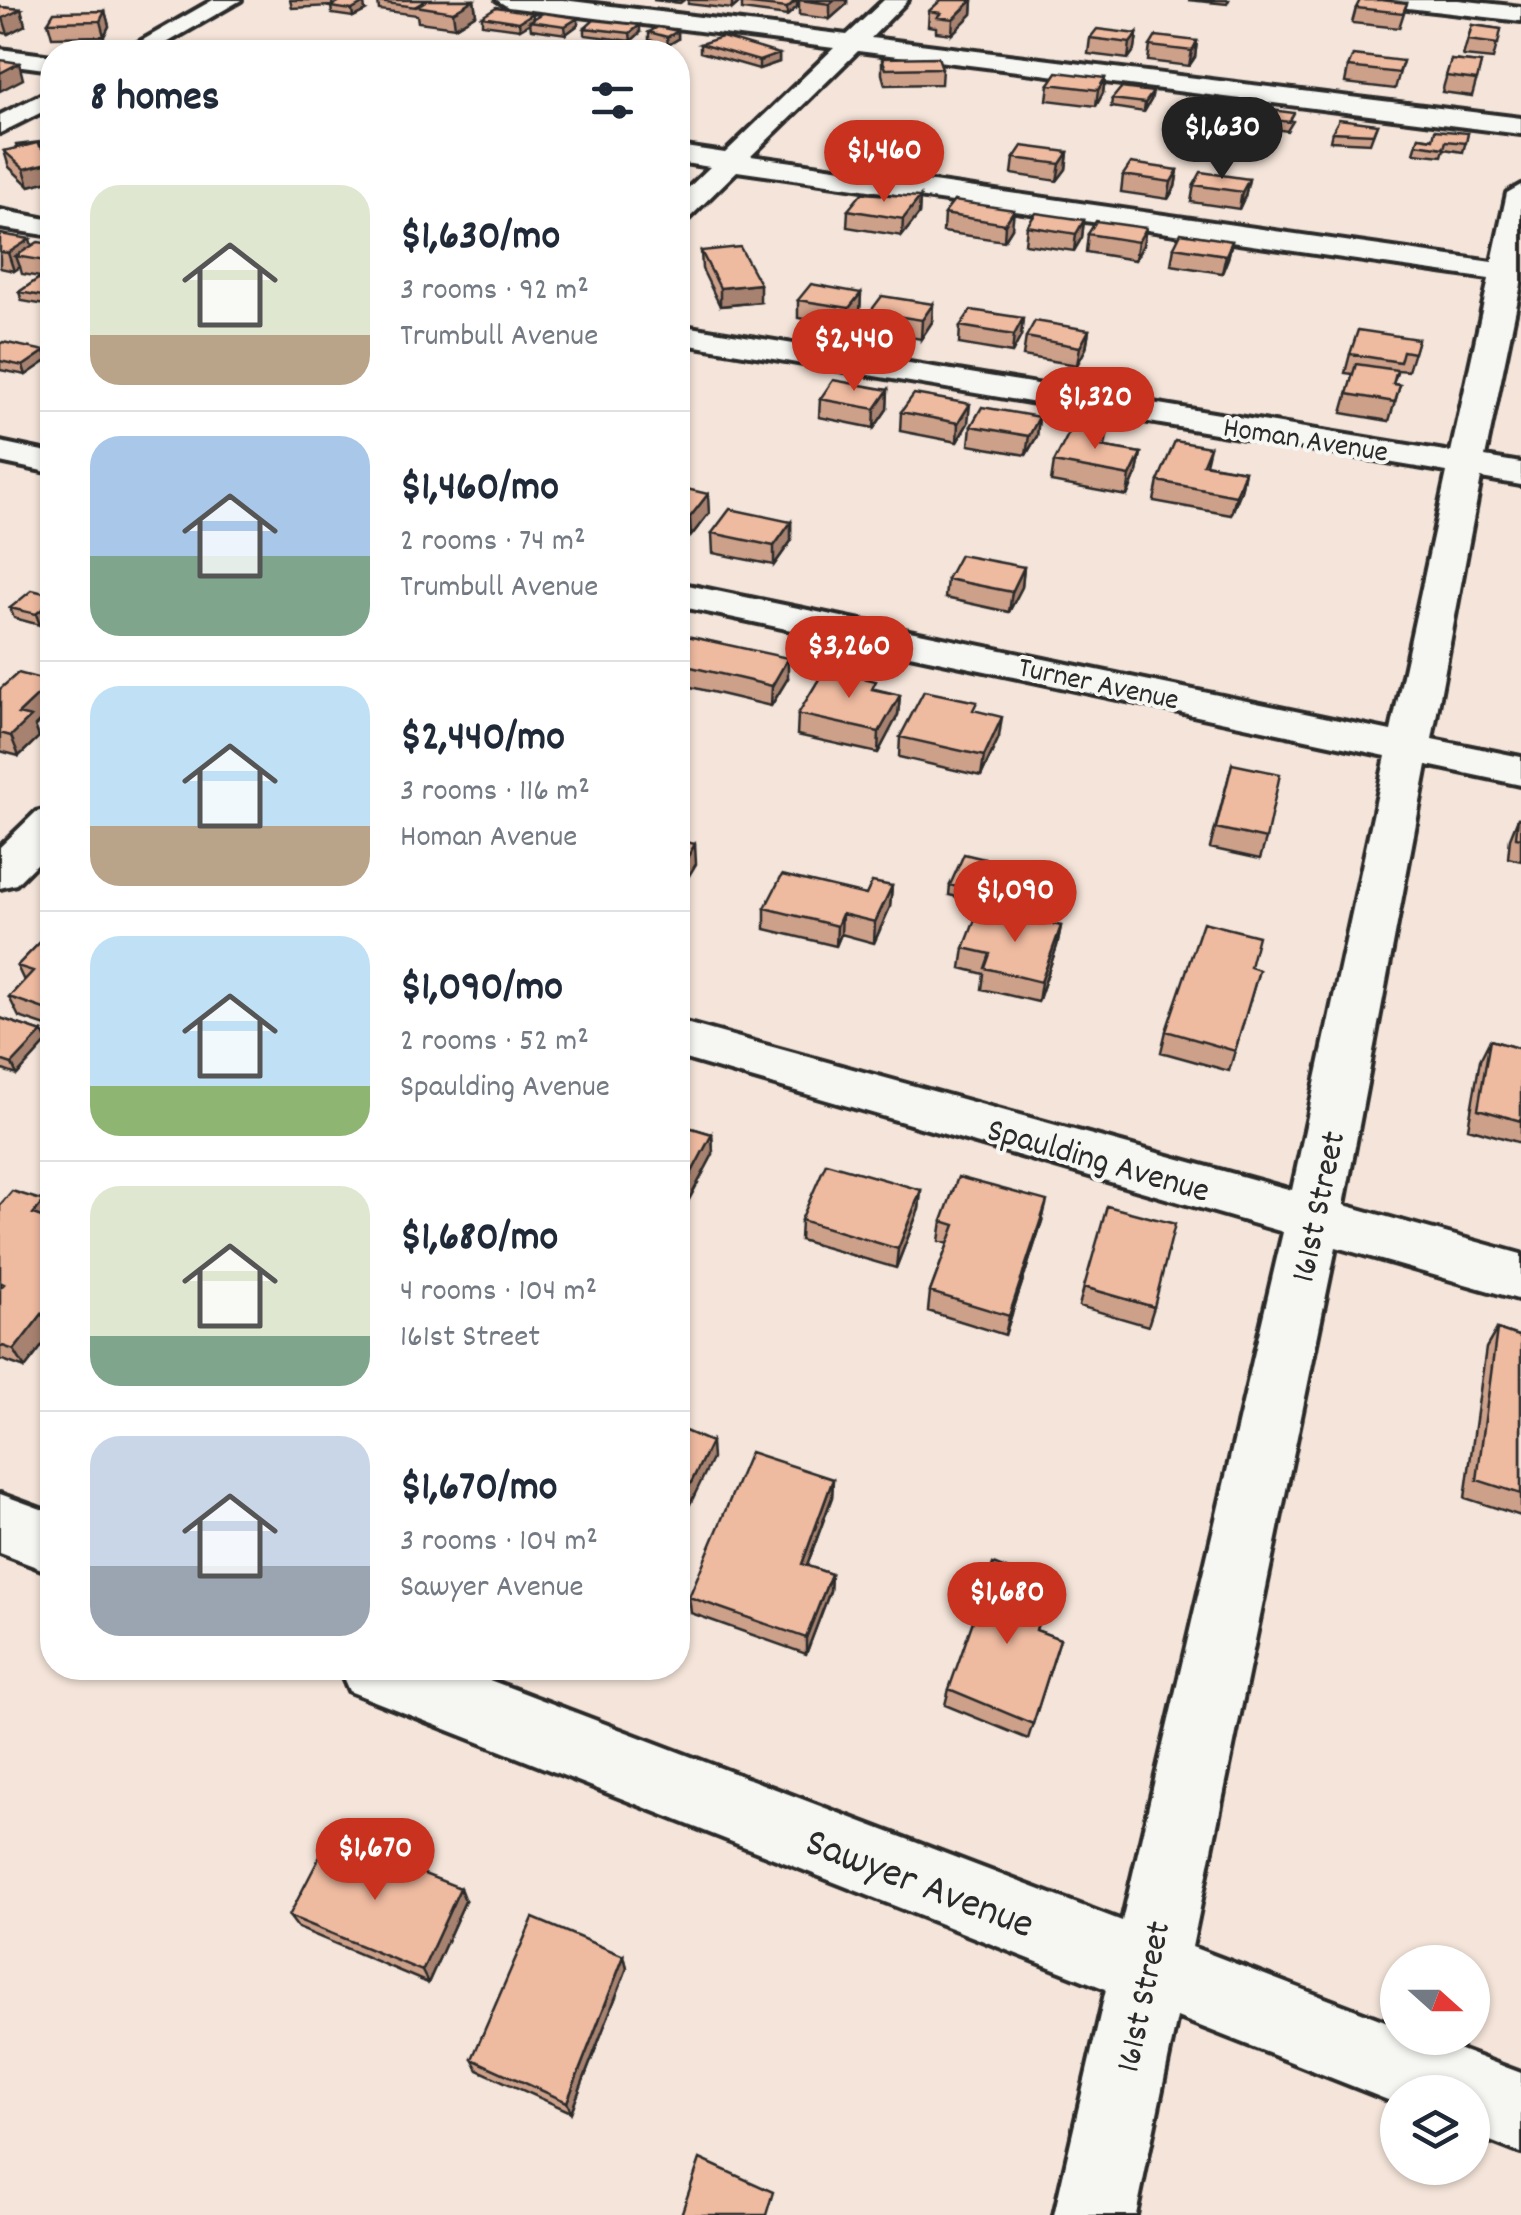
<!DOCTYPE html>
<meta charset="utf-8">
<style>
:root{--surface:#fff;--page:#f2f2f3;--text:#1f2937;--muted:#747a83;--line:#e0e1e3;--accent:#c8321e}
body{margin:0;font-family:Dekko,sans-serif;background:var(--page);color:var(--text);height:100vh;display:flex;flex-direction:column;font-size:38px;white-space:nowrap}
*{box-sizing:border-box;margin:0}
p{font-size:32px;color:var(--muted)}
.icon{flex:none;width:55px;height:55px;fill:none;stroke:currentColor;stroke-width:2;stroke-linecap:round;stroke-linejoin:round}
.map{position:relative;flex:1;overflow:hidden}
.side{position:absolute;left:40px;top:40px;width:650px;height:1640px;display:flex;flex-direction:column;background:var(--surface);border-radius:40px;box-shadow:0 2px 8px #0004}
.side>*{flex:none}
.needle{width:65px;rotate:111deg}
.fabs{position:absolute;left:1380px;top:1945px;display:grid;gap:20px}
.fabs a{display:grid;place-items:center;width:110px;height:110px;border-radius:50%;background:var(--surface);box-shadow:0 2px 8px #0004;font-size:50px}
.price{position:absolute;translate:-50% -85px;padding:0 22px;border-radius:35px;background:var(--accent);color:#fff;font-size:32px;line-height:65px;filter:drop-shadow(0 2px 5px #0008)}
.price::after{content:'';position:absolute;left:50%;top:60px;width:30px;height:22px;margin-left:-15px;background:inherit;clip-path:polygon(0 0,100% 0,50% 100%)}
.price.on{background:#222;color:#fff}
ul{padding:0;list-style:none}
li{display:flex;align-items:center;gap:30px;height:250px;padding:0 50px}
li+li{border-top:2px solid var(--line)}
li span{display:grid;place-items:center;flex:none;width:280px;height:200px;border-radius:30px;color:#555}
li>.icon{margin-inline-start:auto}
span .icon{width:120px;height:120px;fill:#fffc;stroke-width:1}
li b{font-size:42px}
h2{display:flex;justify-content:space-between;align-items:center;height:120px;padding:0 50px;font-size:42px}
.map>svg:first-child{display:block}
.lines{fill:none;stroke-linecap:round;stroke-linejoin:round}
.street-casing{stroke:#2b2b2b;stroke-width:8}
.street{fill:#f6f6f2;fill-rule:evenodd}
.wall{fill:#cda08a;stroke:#2b2b2b;stroke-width:2.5}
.shaded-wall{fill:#a78270;stroke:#2b2b2b;stroke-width:2.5}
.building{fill:#eebaa0;stroke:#2b2b2b;stroke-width:2.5}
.labels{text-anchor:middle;stroke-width:8;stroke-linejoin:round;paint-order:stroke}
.far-street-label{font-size:30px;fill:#2b2b2b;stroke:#f6f6f2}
.street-label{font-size:35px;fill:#2b2b2b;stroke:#f6f6f2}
.near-street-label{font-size:42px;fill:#2b2b2b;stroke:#f6f6f2}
</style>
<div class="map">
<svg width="1521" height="2215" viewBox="0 0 1521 2215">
<rect width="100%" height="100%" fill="#f4e4d9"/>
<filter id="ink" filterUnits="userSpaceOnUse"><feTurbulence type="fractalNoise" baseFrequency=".01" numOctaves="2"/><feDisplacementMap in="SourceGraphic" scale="20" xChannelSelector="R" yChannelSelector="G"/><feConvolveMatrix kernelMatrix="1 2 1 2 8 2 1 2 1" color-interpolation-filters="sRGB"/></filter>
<g filter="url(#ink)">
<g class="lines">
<g class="street-casing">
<path id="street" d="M213,0h28l-90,52h-29z
M497,0h66l284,35 37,-35h24l-37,38 650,80v16l-663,-83 -107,105 741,106 15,-69 14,-8v99l-36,173 36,6v22l-40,-7 -49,261 89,18v28l-94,-20 -83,440 177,49v46l-185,-53 -144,700 206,79v12h31l92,35v80l-49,-19v-42h-74v12l-221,-87 -41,198h-82l52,-226 -757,-298 -10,-23h119l664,253 161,-689 -605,-175v-36l614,169 94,-434 -708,-150v-23l713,148 56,-259 -769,-129v-18l773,127 38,-173 -752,-108 -49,48 -10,2v-23l32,-31 -32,-5v-16l47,7 109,-105 -326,-41z
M1388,0h70l63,7v14l-122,-14z
M0,49l52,7v14l-52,-7z
M52,89v18l-52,26v-18z
M0,210l52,10v16l-52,-8z
M0,442l52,11v20l-52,-11z
M52,808v40l-36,36 -16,4v-41l36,-35z
M0,1494l52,19v60l-52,-20z"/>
</g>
<use href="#street" class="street"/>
</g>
<path class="wall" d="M290,0h43l-1,5 33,6 -12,6 -21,-3 -1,-8 -39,2z
M381,0h93l2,14 -21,13 -37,-5 -1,-7 -38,-5 -1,-8z
M653,0h31l-4,3z
M688,0h53v1l-9,8 -44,-5z
M797,0v7l-10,9 -45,-6v-7z
M799,0h48v4l-17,15 -31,-4z
M973,0l-1,14 -20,20 -16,-2v-5l-8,-1 1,-15z
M1188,0h41l-2,4z
M1407,3l-8,25 -47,-5 4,-15z
M0,7l21,2 4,16 -17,9 -8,-2z
M105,11l4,15 -5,10 -52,1 -4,-15z
M533,13l1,5h44v7l-12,9 -35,-5 -1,-6 -10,6 -38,-5v-8z
M1472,25l29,4 -8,30 -30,-3z
M585,28l55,5 -9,8 -46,-6z
M678,31v8l-10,6 -19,-5v-8z
M1137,34l-2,15 -7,10 -40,-5 2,-16z
M1197,41l-2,16 -6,9 -41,-5 2,-15z
M700,44l79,10v8l-20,7 -59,-17z
M882,58l60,10 -1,16 -56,1 -3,-11z
M1451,60l30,3 -9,33 -30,-4z
M1403,61l-8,28 -50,-6 3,-16z
M1105,78l-2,15 -7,13 -49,-6 2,-16z
M1112,99l39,1 -7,12 -33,-5z
M1265,109l28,12 -6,10 -45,-7 2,-8z
M1377,124l-7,19 -40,-2 2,-9z
M1468,133l-5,19 -19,-3 -2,7 -28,-3 5,-16 14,2z
M43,148l9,9v23l-23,6 -20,-19 -5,-16z
M1068,152l-2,17 -9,12 -45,-7 2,-16z
M1178,170l-3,17 -7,12 -47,-7 2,-17z
M1249,179l-4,17 -6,13 -48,-7 3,-17z
M920,197l-1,17 -17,22 -55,-9 1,-17z
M954,201l58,27 -8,13 -61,-9 1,-18z
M1084,220l-2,17 -8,14 -49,-7 2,-18z
M1146,228l-3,17 -8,15 -49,-8 2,-18z
M0,234l32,12 20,-2v35l-30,-5 -2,-7 -6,4 -14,-3z
M1232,241l-4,17 -6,15 -51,-8 3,-18z
M701,251l59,51 -40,4 -18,-37z
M38,279l7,26 -23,-4 -3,-9z
M861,293l-1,18 -12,15 -50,-8v-18z
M933,304l-1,18 -11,17 -52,-9 1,-18z
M1023,318l-2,18 -9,17 -53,-9 1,-18z
M1089,330l-3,18 -9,17 -54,-9 3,-19z
M1418,339l-10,32 -10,-1 -4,11 -1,3 7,1 -11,36 -47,-8 11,-39 -8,-1 5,-19z
M0,344l48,16 -22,15 -26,-5z
M888,390l-1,19 -13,19 -55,-11 1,-18z
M901,412l67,11 -11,19 -57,-11z
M1039,417l-2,19 -11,19 -57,-10 2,-19z
M1108,429l-3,18 36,6 -4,19 -10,24 -76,-14 3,-20z
M1210,447l-4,17 39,7 -4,20 -10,24 -77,-14 4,-20z
M678,487l31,26 -18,23 -13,-3z
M791,522v19l-17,24 -61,-12 -1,-20z
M1024,567l-2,20 -13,25 -64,-14 2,-19z
M52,595v19l-12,11 -26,-7 -4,-10z
M678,634l110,44 -17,28 -93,-22z
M52,681v28l-17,17 4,11 -20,19 -19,-5v-62z
M875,689l25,6 -2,20 -20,38 -81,-18 1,-21z
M976,711l23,26 -18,39 -82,-19 1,-20z
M1232,764l34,75 -6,20 -50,-11z
M1518,818h3v43l-13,-3 2,-20z
M1013,876l-13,31 -51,-12 1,-10z
M892,886l-2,21 -16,36 -33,-9 -5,12 -71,-17v-21l101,-13z
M1003,923l58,3 -4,20 -19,56 -56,-13 2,-15 -23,-6 3,-20z
M52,930v98l-33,-11 -10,-20 15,-16 -7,-15z
M1250,967l9,3 -30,101 -68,-19 5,-21z
M0,1018l42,14 5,10 -30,33 -17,-6z
M1490,1040l31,9v94l-53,-15 12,-68z
M678,1124l34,10 1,20 -28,53 -7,-3z
M921,1190l-2,19 -23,59 -96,-28 1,-20z
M44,1201l8,17v115l-27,35 -25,-9v-154z
M942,1221h100l-37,114 -77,-24 2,-19 18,-48 -9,-3z
M1084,1287l70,20 -6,19 -69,-20z
M1497,1329l24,8v179l-56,-18 21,-150z
M833,1479l-1,18 -25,69 24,8 -1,17 -24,63 -115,-41 -2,-16z
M1036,1630l24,9 -32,100 -83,-34 4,-16z
M465,1901l-37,82 -130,-55 -9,-12z
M624,1956l3,12 -56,144 -93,-42 -6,-11z"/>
<path class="shaded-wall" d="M473,0h1l2,14 -21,13 -2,-15z
M734,0l7,1 -9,8v-8z
M797,0v7l-10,9v-8z
M835,0h12v4l-17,15v-15z
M973,0l-1,14 -20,20 1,-15z
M364,3l1,8 -12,6 -1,-7z
M21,9l4,16 -17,9 -5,-16z
M105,11l4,15 -5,10 -4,-15z
M533,13l1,8h-4v2l-10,6 -1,-7z
M578,18v7l-12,9 -1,-8z
M640,25v8l-9,8 -1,-8z
M678,31v8l-10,6 -1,-8z
M1137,34l-2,15 -7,10 2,-16z
M1197,41l-2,16 -6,9 3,-15z
M779,54v8l-20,7v-8z
M19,63l4,16 -23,12v-18z
M1105,78l-2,15 -7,13 2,-16z
M1153,92l-2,8 -7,12 1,-9z
M1068,152l-2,17 -9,12 3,-17z
M52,162v18l-23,6 -5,-17z
M1178,170l-3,17 -7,12 3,-17z
M1249,179l-4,17 -6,13 3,-17z
M920,197l-1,17 -17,22 1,-17z
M1014,210l-2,18 -8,13 1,-17z
M1084,220l-2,17 -8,14 2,-17z
M1146,228l-3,17 -8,15 3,-18z
M30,239l5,17h-19l4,11 -6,4 -6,-18z
M1232,241l-4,17 -6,15 4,-18z
M760,284v18l-40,4v-18z
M52,289v11l-7,5 -3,-9z
M861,293l-1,18 -12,15 1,-18z
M933,304l-1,18 -11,17 1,-19z
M1023,318l-2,18 -9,17 2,-18z
M1089,330l-3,18 -9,17 3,-18z
M45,351l3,9 -22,15 -3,-9z
M888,390l-1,19 -13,19 1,-19z
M970,404l-2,19 -11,19 1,-19z
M1039,417l-2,19 -11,19 3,-19z
M1141,453l-4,19 -10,24 3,-20z
M1245,471l-4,20 -10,24 5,-19z
M708,494l1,19 -18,23 -1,-19z
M791,522v19l-17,24v-19z
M1024,567l-2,20 -13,25 3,-20z
M52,601v13l-12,11 -4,-11z
M788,658v20l-17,28 1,-20z
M52,682v27l-17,17 4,11 -20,19 -8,-20 7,-22z
M900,695l-2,20 -20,38 1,-21z
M1002,717l-3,20 -18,39 3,-20z
M695,844l1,20 -18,30v-21z
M1014,866l-1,10 -13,31 2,-10z
M892,886l-2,21 -16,36 1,-21z
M842,914l-1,20 -5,12 1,-20z
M1061,926l-4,20 -19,56 3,-20z
M52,1004v17l-5,-11z
M42,1032l5,10 -30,33 -5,-11z
M712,1134l1,20 -28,53 -1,-20z
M921,1190l-2,19 -23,59 2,-19z
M44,1201l8,17v4l-19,-8z
M1047,1201l-5,20 -37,114 4,-19z
M52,1301v32l-27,35 -11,-18z
M711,1442l1,17 -34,70v-20z
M833,1479l-1,18 -31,84 1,-17z
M831,1574l-1,17 -24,63v-16z
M460,1888l5,13 -37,82 -6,-12z
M624,1956l3,12 -56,144 -4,-10z"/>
<path class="building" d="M342,0l22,3 -12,7 -22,-3z
M381,0h46l-11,7 -38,-5z
M427,0h46l-20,12 -37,-6z
M744,0h52l-9,8 -45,-5z
M799,0h36l-5,4z
M941,0h31l-19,19 -16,-2 4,-4 -12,-2z
M1360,0h21l26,3 -4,10 -47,-5z
M0,7l21,2 -18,9h-3z
M496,7l37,6 -14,9 -37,-6z
M105,11l-5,10 -52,1 6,-10z
M543,13l35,5 -13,8 -35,-5z
M594,20l46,5 -10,8 -45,-5z
M1472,25l29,4 -3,15 -30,-4z
M658,27l20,4 -11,6 -18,-5z
M1097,29l40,5 -7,9 -40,-5z
M1156,36l41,5 -5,10 -42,-5z
M722,37l57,17 -20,7 -59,-17z
M287,46l53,2 -8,4h-56z
M1353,55l50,6 -4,12 -51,-6z
M938,57l4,11 -56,1 -4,-11z
M0,60l19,3 -19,10z
M1451,60l30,3 -4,17 -31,-4z
M1057,72l48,6 -7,12 -49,-6z
M1121,88l32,4 -8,11 -33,-4z
M1251,104l15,2 -2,3 30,4 -5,9 -45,-6z
M1339,119l38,5 -4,10 -41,-2z
M1435,130l33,3 -2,10 -20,-2 -2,7 -28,-4 3,-7 14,2z
M41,142l1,6 -5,-5 -20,5 -1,-3z
M37,143l15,14v5l-28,7 -20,-18z
M1022,146l46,6 -8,12 -46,-6z
M1131,163l47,7 -7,12 -48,-7z
M1201,172l48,7 -7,13 -48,-7z
M862,193l58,4 -17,22 -55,-9z
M954,201l60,9 -9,14 -61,-10z
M1036,213l48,7 -8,14 -49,-8z
M1096,221l50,7 -8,14 -50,-8z
M1181,233l51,8 -6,14 -52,-8z
M0,234l30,5 -22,14 -8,-1z
M38,242l14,2v18l-36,-6z
M740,247l20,37 -40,4 -19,-37z
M38,279l14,2v8l-10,7 -23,-4z
M811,284l50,9 -12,15 -51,-8z
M882,296l51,8 -11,16 -52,-8z
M971,310l52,8 -9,17 -54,-9z
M1035,321l54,9 -9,17 -54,-10z
M1358,330l60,9 -4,14 -11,-2 -3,11 -50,-8z
M3,342l42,9 -22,15 -23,-5v-17z
M1356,364l41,6 -4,14 7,1 -5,17 -48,-8z
M833,380l55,10 -13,19 -55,-10z
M914,394l56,10 -12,19 -57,-11z
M982,407l57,10 -10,19 -58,-10z
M1074,423l34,6 -8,17 41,7 -11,23 -76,-14z
M1175,441l35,6 -7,17 42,7 -9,25 -78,-15z
M678,487l30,7 -18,23 -12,-3z
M730,509l61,13 -17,24 -62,-13z
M960,555l64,12 -12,25 -65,-13z
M32,590l20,5v6l-16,13 -26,-6z
M678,634l110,24 -16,28 -94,-22z
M825,669l51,12 -4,8 28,6 -21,37 -81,-18z
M18,673l34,9 -34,32 13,3 -20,19 -11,-3v-44z
M924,691l53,11 -4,8 29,7 -18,39 -84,-19z
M1232,764l48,10 -14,65 -50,-11z
M1518,818h3v20l-5,-1z
M678,840l17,4 -17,29z
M964,854l50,12 -12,31 -52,-12z
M782,875l84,20 6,-13 20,4 -17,36 -33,-8 -5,12 -72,-18z
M1007,914l54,12 -20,56 -56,-14 5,-14 -26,-6 12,-31 27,6z
M1203,922l55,14 -8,31 9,3 -24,81 -69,-20z
M52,930v74l-5,6 -38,-13 24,-26 -16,-5z
M0,1018l42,14 -30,32 -12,-4z
M1490,1040l31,9v72l-43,-12z
M678,1124l34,10 -28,53 -6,-2z
M826,1163l95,27 -23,59 -97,-29z
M958,1177l89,24 -38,115 -79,-24 25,-67 -13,-4z
M12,1191l32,10 -11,13 19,7v80l-38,49 -14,-5v-57l4,-4 -4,-2v-77z
M1107,1206l68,18 -21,83 -70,-20z
M1497,1329l24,8v157l-44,-14z
M678,1428l33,14 -33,67z
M750,1452l83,27 -31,85 29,10 -25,64 -117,-41z
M993,1564l57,22 -14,44 24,9 -27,85 -84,-35z
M330,1837l130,51 -38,83 -133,-55z
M533,1918l91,38 -57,146 -95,-43z
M700,2159l73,33 -7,23h-85z"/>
</g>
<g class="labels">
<g class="far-street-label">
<text transform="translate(1306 438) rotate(9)" y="10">Homan Avenue</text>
<text transform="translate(1099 682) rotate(12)" y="10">Turner Avenue</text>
</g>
<g class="street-label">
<text transform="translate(1099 1158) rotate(16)" y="12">Spaulding Avenue</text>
<text transform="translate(1316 1206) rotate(-78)" y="12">161st Street</text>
<text transform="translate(1141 1996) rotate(-78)" y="12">161st Street</text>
</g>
<g class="near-street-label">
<text transform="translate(921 1880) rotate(21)" y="15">Sawyer Avenue</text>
</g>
</g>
</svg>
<div class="fabs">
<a><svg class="needle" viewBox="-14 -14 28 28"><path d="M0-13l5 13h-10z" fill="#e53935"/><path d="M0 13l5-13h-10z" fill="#747a83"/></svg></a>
<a><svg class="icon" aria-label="layers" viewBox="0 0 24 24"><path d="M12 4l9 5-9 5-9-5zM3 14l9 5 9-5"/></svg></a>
</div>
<b class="price on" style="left:1222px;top:182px">$1,630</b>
<b class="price" style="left:884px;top:205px">$1,460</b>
<b class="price" style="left:854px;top:394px">$2,440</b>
<b class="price" style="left:1095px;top:452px">$1,320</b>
<b class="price" style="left:849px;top:701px">$3,260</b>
<b class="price" style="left:1015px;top:945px">$1,090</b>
<b class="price" style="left:1007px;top:1647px">$1,680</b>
<b class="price" style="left:375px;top:1903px">$1,670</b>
<section class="side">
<h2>8 homes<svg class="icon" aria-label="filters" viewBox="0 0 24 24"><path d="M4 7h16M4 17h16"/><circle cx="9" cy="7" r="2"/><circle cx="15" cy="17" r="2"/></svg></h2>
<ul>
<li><span style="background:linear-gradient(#dfe7d0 75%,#b9a48a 0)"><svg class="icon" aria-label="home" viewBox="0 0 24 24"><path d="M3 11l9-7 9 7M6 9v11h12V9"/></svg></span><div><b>$1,630/mo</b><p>3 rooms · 92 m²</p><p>Trumbull Avenue</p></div></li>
<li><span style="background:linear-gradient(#a9c7e8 60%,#7fa58c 0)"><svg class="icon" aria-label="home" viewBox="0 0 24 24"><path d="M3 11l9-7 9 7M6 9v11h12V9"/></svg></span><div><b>$1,460/mo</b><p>2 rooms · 74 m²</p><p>Trumbull Avenue</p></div></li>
<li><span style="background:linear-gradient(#bfe0f5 70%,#b9a48a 0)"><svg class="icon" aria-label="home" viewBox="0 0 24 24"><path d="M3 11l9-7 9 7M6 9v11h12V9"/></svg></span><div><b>$2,440/mo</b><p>3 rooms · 116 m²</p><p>Homan Avenue</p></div></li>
<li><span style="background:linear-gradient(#bfe0f5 75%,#8fb573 0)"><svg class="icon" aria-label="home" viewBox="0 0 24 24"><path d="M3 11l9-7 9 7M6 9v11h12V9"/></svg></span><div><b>$1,090/mo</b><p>2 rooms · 52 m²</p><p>Spaulding Avenue</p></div></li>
<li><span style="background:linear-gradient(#dfe7d0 75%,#7fa58c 0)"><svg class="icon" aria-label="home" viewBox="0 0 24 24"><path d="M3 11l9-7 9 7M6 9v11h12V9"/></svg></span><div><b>$1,680/mo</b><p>4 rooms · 104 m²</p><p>161st Street</p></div></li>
<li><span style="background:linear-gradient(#c9d6e8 65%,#9aa5b1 0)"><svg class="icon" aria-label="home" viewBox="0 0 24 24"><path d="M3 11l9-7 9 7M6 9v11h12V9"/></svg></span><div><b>$1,670/mo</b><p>3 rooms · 104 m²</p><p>Sawyer Avenue</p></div></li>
</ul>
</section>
</div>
